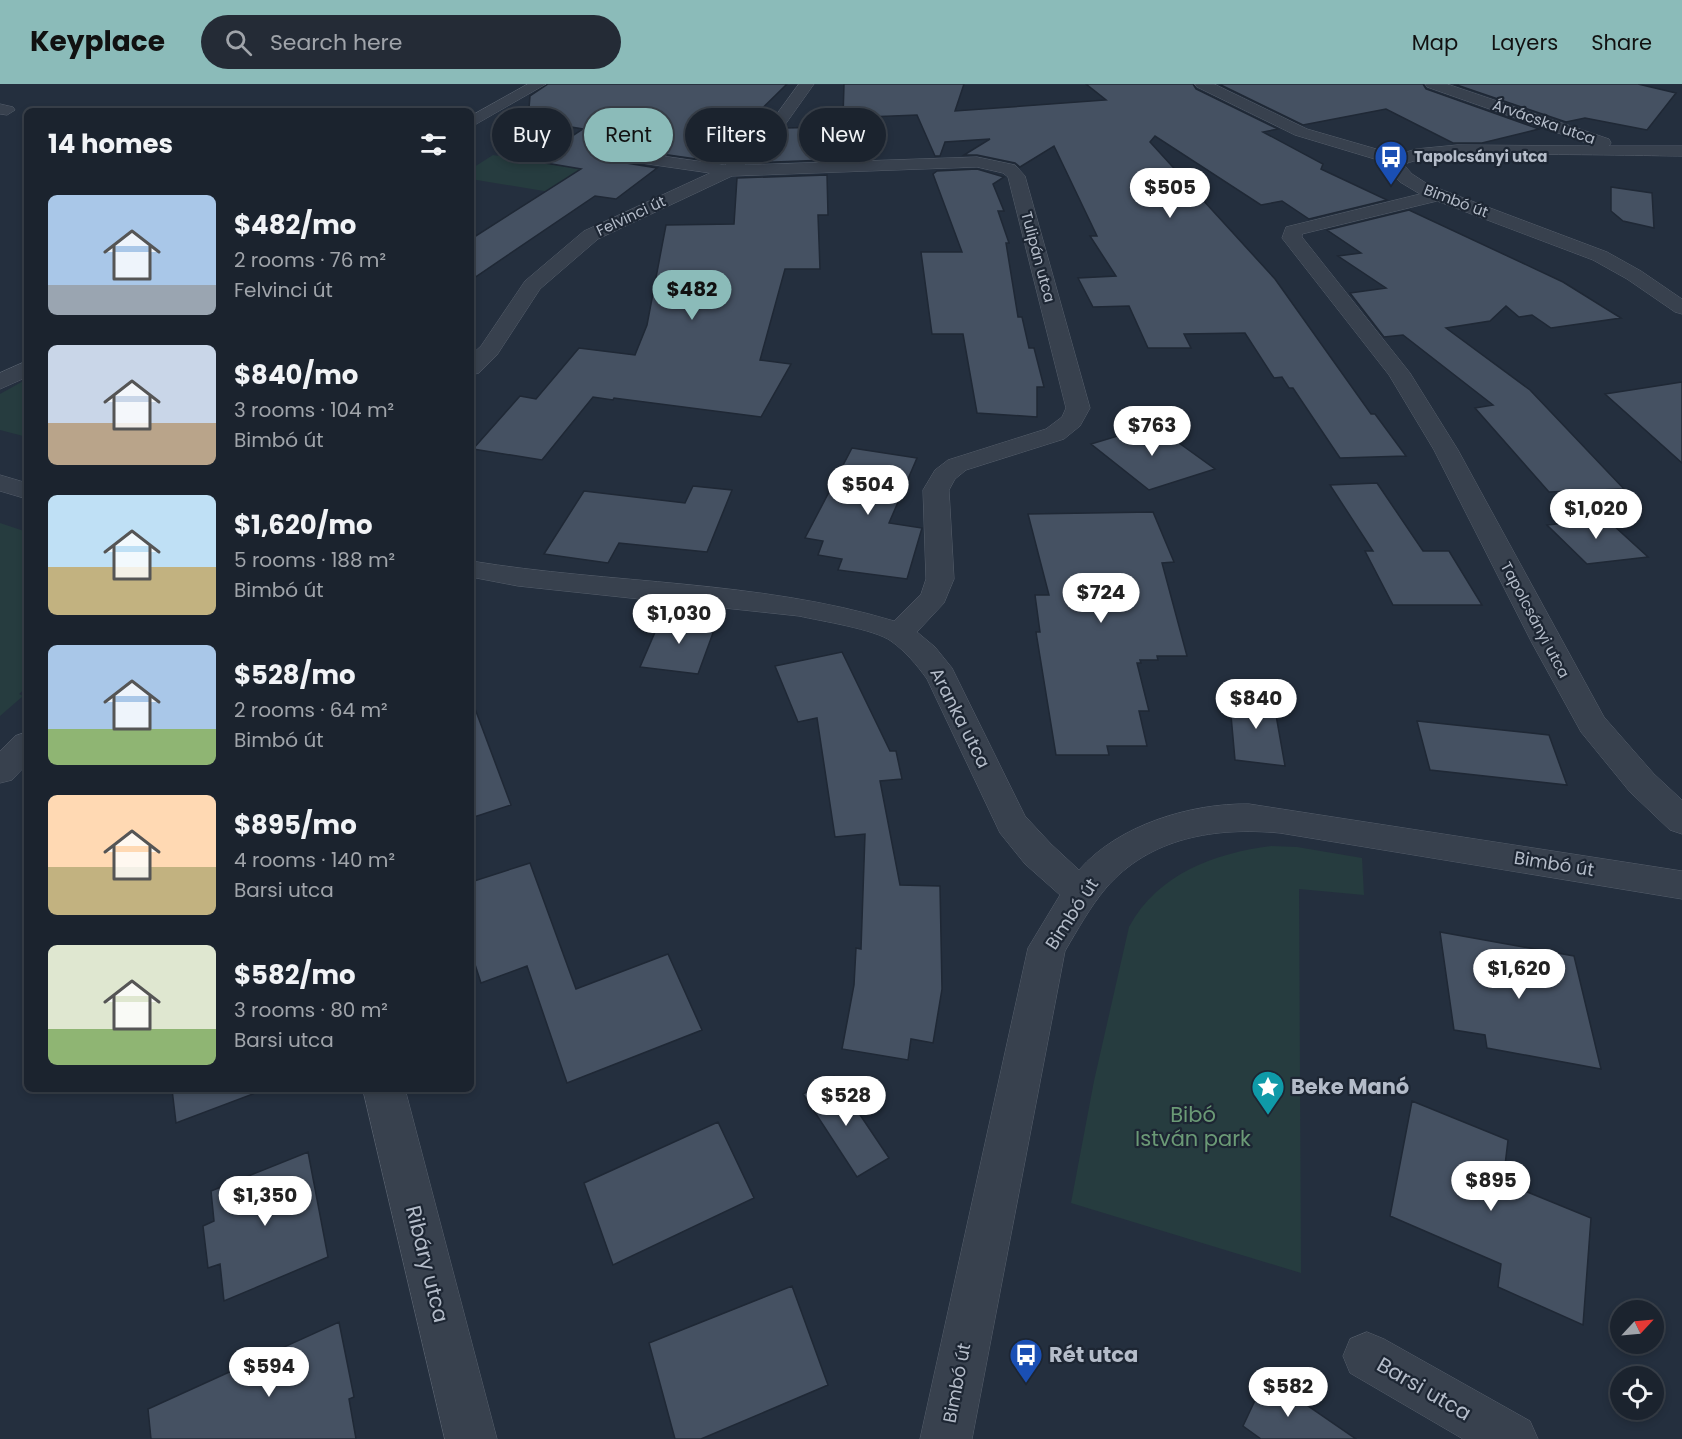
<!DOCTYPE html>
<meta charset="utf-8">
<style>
:root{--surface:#1b232e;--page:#242b36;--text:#f1f3f6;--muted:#a0a4aa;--line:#39404a;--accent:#8bbbb9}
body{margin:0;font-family:Poppins,sans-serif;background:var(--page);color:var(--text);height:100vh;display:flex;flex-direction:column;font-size:22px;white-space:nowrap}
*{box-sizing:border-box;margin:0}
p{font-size:20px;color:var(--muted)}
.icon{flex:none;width:33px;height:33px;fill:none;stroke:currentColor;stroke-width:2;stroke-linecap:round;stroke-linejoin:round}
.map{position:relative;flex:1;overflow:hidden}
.details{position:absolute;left:24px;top:24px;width:450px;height:984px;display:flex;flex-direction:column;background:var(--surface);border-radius:9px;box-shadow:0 3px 9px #0003,0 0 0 2px var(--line)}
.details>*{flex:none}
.guide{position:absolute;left:492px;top:24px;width:570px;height:54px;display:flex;gap:12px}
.needle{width:39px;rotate:64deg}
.controls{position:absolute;left:1610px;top:1216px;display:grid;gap:12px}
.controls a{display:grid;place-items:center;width:54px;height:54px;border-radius:50%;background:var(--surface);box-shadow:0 3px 9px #0003,0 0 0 2px var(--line);font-size:30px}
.price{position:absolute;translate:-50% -51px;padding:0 14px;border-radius:21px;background:#fff;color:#222;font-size:20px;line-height:39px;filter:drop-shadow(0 2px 3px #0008)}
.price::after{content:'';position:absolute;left:50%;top:36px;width:18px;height:14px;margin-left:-9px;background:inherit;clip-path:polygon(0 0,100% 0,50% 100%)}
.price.active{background:var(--accent);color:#111}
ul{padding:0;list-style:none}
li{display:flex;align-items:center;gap:18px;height:150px;padding:0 24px}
li span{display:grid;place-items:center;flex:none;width:168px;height:120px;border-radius:9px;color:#555}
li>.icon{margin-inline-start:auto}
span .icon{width:72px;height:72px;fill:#fffc;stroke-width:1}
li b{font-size:26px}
h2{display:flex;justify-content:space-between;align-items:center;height:72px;padding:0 24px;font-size:26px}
.pill{padding:0 21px;border-radius:27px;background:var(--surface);box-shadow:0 3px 9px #0003,0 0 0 2px var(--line);font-size:21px;line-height:54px}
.pill.active{background:var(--accent);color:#111}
header{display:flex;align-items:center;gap:36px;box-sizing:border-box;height:84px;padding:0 30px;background:var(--accent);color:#111}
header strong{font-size:28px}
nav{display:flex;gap:33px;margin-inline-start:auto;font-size:21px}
.search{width:420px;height:54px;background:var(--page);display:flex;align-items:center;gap:15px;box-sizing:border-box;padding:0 21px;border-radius:33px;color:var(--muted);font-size:22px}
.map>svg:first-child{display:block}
.green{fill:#263c3f}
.building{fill:#455162;stroke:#1f2835;stroke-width:1.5}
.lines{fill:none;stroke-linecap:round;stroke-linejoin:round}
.minor-casing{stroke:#565f6c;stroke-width:1}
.minor{fill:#38414e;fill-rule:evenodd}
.labels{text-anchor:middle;stroke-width:4.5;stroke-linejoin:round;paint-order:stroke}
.far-street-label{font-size:15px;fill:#b4bcc9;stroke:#1d2633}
.far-poi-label{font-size:15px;font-weight:bold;fill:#b4bcc9;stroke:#1d2633;text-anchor:start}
.street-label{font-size:18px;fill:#b4bcc9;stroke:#1d2633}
.near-poi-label{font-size:21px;font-weight:bold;fill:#b4bcc9;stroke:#1d2633;text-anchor:start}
.near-park-label{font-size:21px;fill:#6b9a76;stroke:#1d2633}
.near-street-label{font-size:21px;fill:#b4bcc9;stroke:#1d2633}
</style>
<header>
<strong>Keyplace</strong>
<div class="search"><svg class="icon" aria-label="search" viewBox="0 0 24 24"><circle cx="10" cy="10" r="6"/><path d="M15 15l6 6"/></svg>Search here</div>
<nav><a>Map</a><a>Layers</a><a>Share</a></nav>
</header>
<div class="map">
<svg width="1682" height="1355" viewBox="0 0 1682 1355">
<rect width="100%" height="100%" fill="#242f3e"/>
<path class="green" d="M493,71l119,19 -32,23 -109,-18v-10z
M27,295v58l-27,-7v-36z
M0,439l27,9v155l-8,7 4,2 -23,20z
M1271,762l26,1 65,11 2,37 -65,-6 2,384 -230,-70 23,-122 35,-154c28,-53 86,-74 142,-81z"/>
<path class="building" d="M548,0h239l-47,46 22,-1 -38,34 -104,-15 -6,1 -4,5 4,7 43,7 -41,31 -21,-3 -124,84v-41l110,-70 -47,-8 49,-32 -55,-9 2,-24z
M844,0h120l-9,27 151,-11 -20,-16h107l3,5 82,40 -15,3 60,32 -2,5 66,31 -78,19 -27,-18 -21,4 -106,-69 -5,6 125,137 96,135h4l31,42 -66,2 -47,-70h-4l-7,-11 -8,1 -29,-45 -61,1 7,14h-43l-19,-42 -36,1 -15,-29 38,-2 -26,-40h7l-43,-90 -34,21 -5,-4 -38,-8h-13l26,-16 -45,3 -5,14h-5l-18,-41 -74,3z
M1219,0h204l3,5 113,40 -57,14h-29l-67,-34 -83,16z
M1454,0h184l38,9 -29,37 -62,-12 -19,4z
M825,43l1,33 -75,3 28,-25 6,-10z
M977,85l27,8 -11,7 11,27h-6l11,32h-3l12,74h4l7,31h5l10,39h-7v30l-60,-4 -14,-79h-31l-11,-82h41l-29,-78 4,-3z
M827,91l1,40h-10l2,54h-35l-25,91 31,4 -30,53 -147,-19 -1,2 -20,-3 -51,63 -69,-11 47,-53 16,3 43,-51 56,7 12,-30 19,-100 68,-1 3,-46z
M1611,103l41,6 2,35 -31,-7 -12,-10z
M1409,126l154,72 58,36 -70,10 -19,-13 -13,2 -13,-11 -16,15 -44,7 84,62 94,99 -75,3 -74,-84 18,-3 -90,-70 -19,2 -34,-44 36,-5 -48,-32 23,-3 -34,-23z
M1682,298v81l-77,-69z
M1154,341l61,44 -66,21 -58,-46z
M852,364l65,10 -28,65 33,5 -15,51 -69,-9 4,-11 -24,-4 5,-14 -18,-3z
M1377,399l46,68h26l33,54h-89l-28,-54h8l-43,-66z
M693,402l39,4 -25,62 -88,-9 -11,20 -64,-9 40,-63 101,12z
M1153,428l21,50 -12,1 25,93h-30l1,4h-18l1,3h-4l12,48h-10l8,35h-40l2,9h-53l-20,-123h4l-5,-37h14l-21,-81z
M1601,430l47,43 -61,7 -40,-39 20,-2 -5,-5z
M662,532l55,6 -19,52 -58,-7z
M842,568l48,99h6l6,28 -22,2 20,104 40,1 2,103 -9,54 -22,-4 -3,21 -66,-11 12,-64 2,-37 5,1 4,-115 -30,3 -18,-119 -19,4 -23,-56z
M1229,609l44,5 12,68 -50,-6z
M471,622h3l37,99 -40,13z
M1417,637l132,14 18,50 -137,-15z
M530,779l46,126 92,-35 34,76 -135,53 -40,-117 -46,17 -10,-31v-70z
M1440,848l134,24 27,113 -114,-21 -2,-13 -31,-5z
M834,992l55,82 -32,19 -54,-83z
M172,1005h86v3l-82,31z
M1412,1017l96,39 -5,42 88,36 -8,107 -85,-38 3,-23 -111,-48z
M718,1038l36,76 -141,67 -29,-82z
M308,1068l20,105 -104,44 -4,-37 -12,4 -5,-42 11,-5 -3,-30z
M792,1202l36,99 -127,54h-26l-26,-96z
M339,1238l15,75 -5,2 7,40h-205l-3,-30z
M1266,1293l90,62h-95l-18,-13z"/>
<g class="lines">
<g class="minor-casing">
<path id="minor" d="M528,0h18l-75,43v-11z
M799,0h15l-37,52 -32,29 232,-8 38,8 10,11 65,232 -10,18 -16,13 -98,31 -11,9 -6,11 5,89 -10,24 -27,29 18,15 17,21 73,148 26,28 28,26c39,-45 112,-67 170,-66l433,67v28l-402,-66c-64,-6 -130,4 -174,55 -16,19 -28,41 -41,63l-93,488h-52l108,-491 32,-53 -35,-31 -25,-31 -73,-154c-10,-14 -22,-28 -36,-38 -17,-12 -70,-20 -92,-25l-281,-30 -47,-9v-16c140,23 287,19 423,60l27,-27 5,-15 -3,-89 12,-20 13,-10 98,-31 16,-12 4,-9 -58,-231 -5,-4 -26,-6 -245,9 -134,63 -58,50 -43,66 -18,18 -8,2v-20l10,-9 44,-65 59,-50 126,-58 -90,-13 -6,-1 -2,-4 2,-4 6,-1 105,15 40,-35z
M1195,0h19l93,45 90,26 19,-6 41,-4 138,1 -168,-59 -2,-3h22l162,55 2,4 -2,3h73v10c-39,0 -261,-7 -278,9l8,9 17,11 178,67 34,19 41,28v15l-7,-2 -48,-33 -34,-19 -156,-59 -135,33v3l108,136 48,77 146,267 50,57 28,26v34l-12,-4 -40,-38 -49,-60 -49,-89 -98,-193 -45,-75 -107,-137 4,-11 134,-33 -20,-12 -14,-16 2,-3 -93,-28 -98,-48z
M0,20l13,3 2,3 -8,5 -7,-1z
M27,277v16l-27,12v-16z
M0,391l27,8v16l-27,-8z
M27,648v32l-15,16 -12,3v-32l15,-15z
M363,1005h42l92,350h-52z
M1367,1248l17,7 146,82 8,18h-75l-113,-66 -7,-17 7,-17z"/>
</g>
<use href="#minor" class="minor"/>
</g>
<defs>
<g id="bus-pin" transform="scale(1.725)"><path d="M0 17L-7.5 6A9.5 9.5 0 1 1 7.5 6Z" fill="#1a4fb4" stroke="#1d2633"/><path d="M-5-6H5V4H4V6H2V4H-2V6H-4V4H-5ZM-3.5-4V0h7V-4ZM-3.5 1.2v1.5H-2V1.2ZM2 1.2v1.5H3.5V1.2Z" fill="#fff"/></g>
<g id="sight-pin" transform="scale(1.725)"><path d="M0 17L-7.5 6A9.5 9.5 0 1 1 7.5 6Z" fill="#0f9aa8" stroke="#1d2633"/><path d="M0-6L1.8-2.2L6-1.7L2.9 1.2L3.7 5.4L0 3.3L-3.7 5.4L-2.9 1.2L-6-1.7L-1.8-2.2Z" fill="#fff"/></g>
</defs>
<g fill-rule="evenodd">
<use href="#bus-pin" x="1391" y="73"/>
<use href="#sight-pin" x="1268" y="1003"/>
<use href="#bus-pin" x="1026" y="1271"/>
</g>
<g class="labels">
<g class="far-street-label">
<text transform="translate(1544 38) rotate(19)" y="5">Árvácska utca</text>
<text transform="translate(1456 117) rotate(21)" y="5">Bimbó út</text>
<text transform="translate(631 132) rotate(-25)" y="5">Felvinci út</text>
<text transform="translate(1038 173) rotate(75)" y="5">Tulipán utca</text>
<text transform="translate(1535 536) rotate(62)" y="5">Tapolcsányi utca</text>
</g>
<g class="far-poi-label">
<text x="1414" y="78">Tapolcsányi utca</text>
</g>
<g class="street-label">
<text transform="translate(960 634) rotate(63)" y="6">Aranka utca</text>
<text transform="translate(1554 780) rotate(9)" y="6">Bimbó út</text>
<text transform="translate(1072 830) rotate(-57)" y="6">Bimbó út</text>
<text transform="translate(957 1299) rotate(-79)" y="6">Bimbó út</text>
</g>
<g class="near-poi-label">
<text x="1291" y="1010">Beke Manó</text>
<text x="1049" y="1278">Rét utca</text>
</g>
<g class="near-park-label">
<text x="1193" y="1038">Bibó<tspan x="1193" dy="24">István park</tspan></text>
</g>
<g class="near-street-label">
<text transform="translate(427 1180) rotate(76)" y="7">Ribáry utca</text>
<text transform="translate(1424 1305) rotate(30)" y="7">Barsi utca</text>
</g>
</g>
</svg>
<div class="controls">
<a><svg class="needle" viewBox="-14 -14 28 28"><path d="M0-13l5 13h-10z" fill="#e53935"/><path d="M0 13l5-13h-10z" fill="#a0a4aa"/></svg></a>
<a><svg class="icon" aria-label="locate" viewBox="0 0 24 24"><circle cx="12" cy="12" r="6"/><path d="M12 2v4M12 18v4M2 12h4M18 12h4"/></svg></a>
</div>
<b class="price" style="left:1170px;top:135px">$505</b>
<b class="price active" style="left:692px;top:237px">$482</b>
<b class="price" style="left:1152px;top:373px">$763</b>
<b class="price" style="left:868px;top:432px">$504</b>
<b class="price" style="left:1596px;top:456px">$1,020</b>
<b class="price" style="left:1101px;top:540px">$724</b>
<b class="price" style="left:679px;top:561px">$1,030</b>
<b class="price" style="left:1256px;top:646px">$840</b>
<b class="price" style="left:1519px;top:916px">$1,620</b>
<b class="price" style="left:846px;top:1043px">$528</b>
<b class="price" style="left:1491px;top:1128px">$895</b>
<b class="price" style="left:265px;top:1143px">$1,350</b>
<b class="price" style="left:269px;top:1314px">$594</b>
<b class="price" style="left:1288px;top:1334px">$582</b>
<div class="guide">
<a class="pill">Buy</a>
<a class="pill active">Rent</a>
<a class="pill">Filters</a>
<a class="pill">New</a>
</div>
<section class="details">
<h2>14 homes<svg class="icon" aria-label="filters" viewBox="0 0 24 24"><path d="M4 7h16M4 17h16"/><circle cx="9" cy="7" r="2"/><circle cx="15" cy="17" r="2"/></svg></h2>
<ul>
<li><span style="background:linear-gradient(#a9c7e8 75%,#9aa5b1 0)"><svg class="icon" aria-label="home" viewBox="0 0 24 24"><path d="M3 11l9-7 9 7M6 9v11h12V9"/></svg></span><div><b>$482/mo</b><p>2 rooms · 76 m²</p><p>Felvinci út</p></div></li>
<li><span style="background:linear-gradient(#c9d6e8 65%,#b9a48a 0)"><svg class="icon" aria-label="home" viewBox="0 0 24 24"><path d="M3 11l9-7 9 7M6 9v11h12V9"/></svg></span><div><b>$840/mo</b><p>3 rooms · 104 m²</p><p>Bimbó út</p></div></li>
<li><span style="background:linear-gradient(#bfe0f5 60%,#c2b280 0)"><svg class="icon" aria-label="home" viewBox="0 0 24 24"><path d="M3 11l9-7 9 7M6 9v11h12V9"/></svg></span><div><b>$1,620/mo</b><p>5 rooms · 188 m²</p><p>Bimbó út</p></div></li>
<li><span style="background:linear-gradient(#a9c7e8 70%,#8fb573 0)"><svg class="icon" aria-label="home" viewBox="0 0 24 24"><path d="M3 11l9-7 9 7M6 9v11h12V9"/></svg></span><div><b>$528/mo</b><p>2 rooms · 64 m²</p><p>Bimbó út</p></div></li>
<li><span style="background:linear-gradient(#ffd9b3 60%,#c2b280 0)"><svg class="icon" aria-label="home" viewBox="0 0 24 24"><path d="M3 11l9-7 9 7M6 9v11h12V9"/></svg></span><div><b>$895/mo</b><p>4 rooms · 140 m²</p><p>Barsi utca</p></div></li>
<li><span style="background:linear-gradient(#dfe7d0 70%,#8fb573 0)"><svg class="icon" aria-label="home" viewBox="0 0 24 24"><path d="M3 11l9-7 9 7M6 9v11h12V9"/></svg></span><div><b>$582/mo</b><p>3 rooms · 80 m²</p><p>Barsi utca</p></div></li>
</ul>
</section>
</div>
